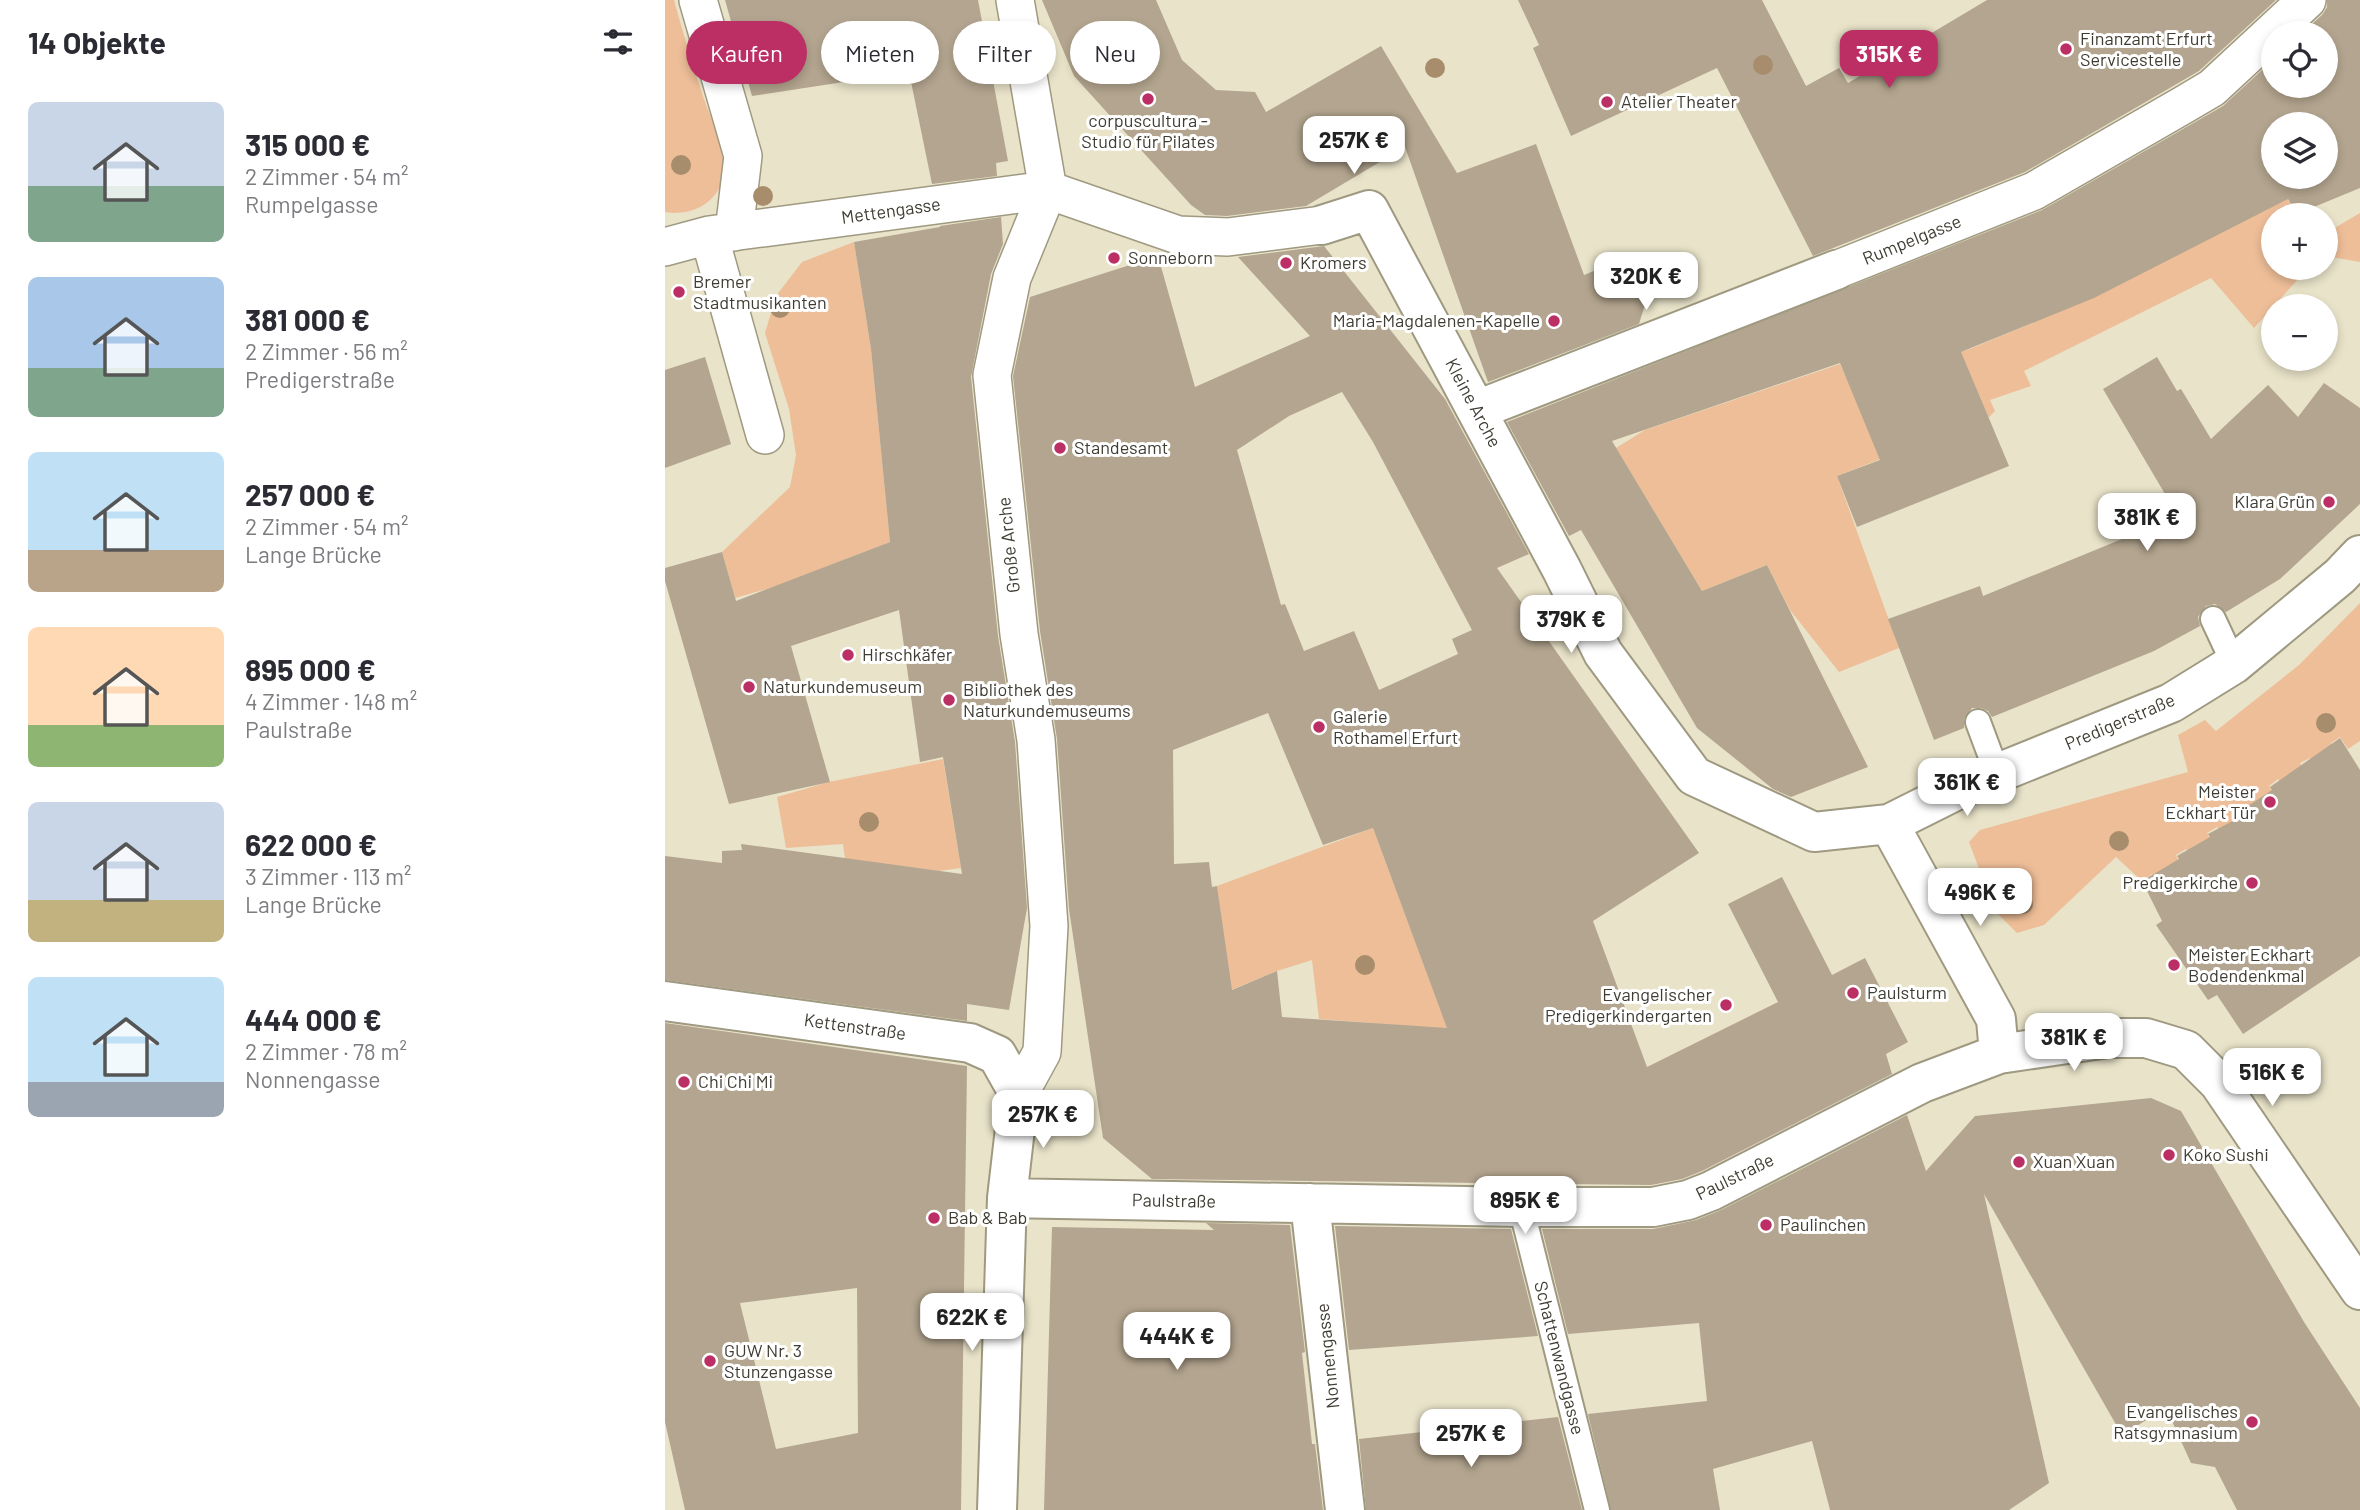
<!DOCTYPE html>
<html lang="de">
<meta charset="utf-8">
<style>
:root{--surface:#fff;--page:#f7f7f7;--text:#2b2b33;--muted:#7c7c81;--accent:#bc2f64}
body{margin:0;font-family:Barlow,sans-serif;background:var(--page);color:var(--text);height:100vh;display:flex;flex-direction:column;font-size:26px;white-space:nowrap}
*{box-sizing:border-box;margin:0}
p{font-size:23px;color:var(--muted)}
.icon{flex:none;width:38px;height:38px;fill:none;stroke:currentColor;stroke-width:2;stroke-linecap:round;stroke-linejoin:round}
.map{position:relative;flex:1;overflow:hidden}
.sheet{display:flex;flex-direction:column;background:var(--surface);width:665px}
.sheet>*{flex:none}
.guide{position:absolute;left:21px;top:21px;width:665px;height:63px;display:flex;gap:14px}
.tools{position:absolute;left:1596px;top:21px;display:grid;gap:14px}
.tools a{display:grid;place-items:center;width:77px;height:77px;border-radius:50%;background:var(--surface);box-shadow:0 4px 10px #0003;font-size:35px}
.price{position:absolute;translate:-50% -60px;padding:0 16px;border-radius:14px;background:#fff;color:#222;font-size:23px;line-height:46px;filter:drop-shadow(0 2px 4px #0008)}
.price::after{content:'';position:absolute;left:50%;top:42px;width:21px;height:16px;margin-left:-10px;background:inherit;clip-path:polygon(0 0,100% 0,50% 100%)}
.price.selected{background:var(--accent);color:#fff}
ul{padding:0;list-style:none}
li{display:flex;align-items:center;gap:21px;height:175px;padding:0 28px}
li span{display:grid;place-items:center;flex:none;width:196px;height:140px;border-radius:10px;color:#555}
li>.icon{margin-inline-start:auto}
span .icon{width:84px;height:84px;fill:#fffc;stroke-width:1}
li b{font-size:30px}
h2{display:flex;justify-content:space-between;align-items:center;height:84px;padding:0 28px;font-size:30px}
.pill{padding:0 24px;border-radius:32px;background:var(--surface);box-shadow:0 4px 10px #0003;font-size:24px;line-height:63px}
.pill.selected{background:var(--accent);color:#fff}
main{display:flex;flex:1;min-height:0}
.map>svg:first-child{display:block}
.green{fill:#eebe98}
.building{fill:#b3a58f;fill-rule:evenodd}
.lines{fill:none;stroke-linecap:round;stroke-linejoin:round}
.service-casing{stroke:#9e9980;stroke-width:28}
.pedestrian-casing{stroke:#9e9980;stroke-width:40}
.minor-casing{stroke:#9e9980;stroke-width:42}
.service{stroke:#fff;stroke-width:24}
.pedestrian{stroke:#fff;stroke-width:37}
.minor{stroke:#fff;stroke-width:38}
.tree{fill:#a88d6c}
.poi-dot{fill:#bc2f64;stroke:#fff;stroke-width:2.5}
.labels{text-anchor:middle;stroke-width:6;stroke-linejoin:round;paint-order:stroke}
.poi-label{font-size:18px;fill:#3f3d33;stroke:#fff;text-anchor:start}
.street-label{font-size:18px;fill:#3f3d33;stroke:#fff}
</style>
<main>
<section class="sheet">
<h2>14 Objekte<svg class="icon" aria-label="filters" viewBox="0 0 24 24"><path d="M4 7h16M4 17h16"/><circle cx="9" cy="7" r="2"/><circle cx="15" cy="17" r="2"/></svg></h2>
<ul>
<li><span style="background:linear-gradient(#c9d6e8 60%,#7fa58c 0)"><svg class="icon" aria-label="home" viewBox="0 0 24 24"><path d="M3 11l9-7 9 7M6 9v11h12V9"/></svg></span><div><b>315 000 €</b><p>2 Zimmer · 54 m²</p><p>Rumpelgasse</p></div></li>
<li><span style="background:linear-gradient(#a9c7e8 65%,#7fa58c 0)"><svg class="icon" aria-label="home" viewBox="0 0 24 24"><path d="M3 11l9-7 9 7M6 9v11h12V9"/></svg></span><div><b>381 000 €</b><p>2 Zimmer · 56 m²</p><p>Predigerstraße</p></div></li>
<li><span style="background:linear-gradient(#bfe0f5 70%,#b9a48a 0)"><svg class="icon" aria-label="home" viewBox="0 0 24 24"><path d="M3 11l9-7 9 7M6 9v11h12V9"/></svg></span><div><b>257 000 €</b><p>2 Zimmer · 54 m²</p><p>Lange Brücke</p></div></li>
<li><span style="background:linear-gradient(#ffd9b3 70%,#8fb573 0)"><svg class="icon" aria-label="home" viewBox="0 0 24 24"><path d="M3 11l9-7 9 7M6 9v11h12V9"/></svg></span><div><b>895 000 €</b><p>4 Zimmer · 148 m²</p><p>Paulstraße</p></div></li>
<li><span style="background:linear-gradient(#c9d6e8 70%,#c2b280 0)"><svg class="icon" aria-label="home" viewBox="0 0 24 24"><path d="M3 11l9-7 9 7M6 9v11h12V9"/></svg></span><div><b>622 000 €</b><p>3 Zimmer · 113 m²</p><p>Lange Brücke</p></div></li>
<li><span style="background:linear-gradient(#bfe0f5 75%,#9aa5b1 0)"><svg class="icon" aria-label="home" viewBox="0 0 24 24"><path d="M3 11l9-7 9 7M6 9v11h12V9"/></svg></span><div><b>444 000 €</b><p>2 Zimmer · 78 m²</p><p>Nonnengasse</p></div></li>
</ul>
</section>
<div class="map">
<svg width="1695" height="1510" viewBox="0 0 1695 1510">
<rect width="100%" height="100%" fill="#e9e3c9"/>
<path class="green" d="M0,0h9c9,33 19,66 30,99 6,18 17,38 20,56 6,38 -23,63 -59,57z
M1583,131l49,84h-24v53h35l-54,60 -43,-50 -187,93 7,15 -41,14 5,11 -6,6 -152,59 62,172 -60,24 -49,-62 -23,-45 -65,26 -86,-143 29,-18 195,-66 10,22 120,-37 122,-51z
M1695,213v49l-34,-6v-23z
M189,242l17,107 19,193 -116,45 -39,11 -13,-46 68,-65 6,-32 -7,-46 -24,-76 11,-37 26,-34z
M1695,603v138l-12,8 -8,-12 -9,6 7,13 -20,13 -8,-11 -10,5 7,13 -21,14 -8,-11 -9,7 7,11 -23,16 -6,-9 -10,7 5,8 -21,14 -4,-6 -10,6 4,7 -21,14 -4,-5 -10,6 3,7 -24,16 -3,-4 -10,7 -26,-24 -72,68 -27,8 -22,-22 -26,-69 11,-12 208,-58 -10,-37 27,-15 11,11 83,-66z
M278,759l18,109 -23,3 -93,-12 -2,-15 -57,4 -9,-51 52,-15z
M708,828l80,215 -80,-20 -54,-4 -7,-59 -35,11 -46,19 -14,-104z"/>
<path class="building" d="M60,0h253l30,161 -12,2 1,13 -65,8 -23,-112 -157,24z
M377,0h114l26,60 34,30 39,2 11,20 115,-66 76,127 79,-29 48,131 32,-13 21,12 11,21 -9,29 -151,58 -83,-235 -99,59 -79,10 -22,-1 -14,-10 -117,-129z
M853,0h244l44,86 33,-18 9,15 139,-83h289l-77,71 -174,101 -212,84 -96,-188 -146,68 -38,-88 6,-3z
M1662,0h33v188l-63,26 -9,-15 -194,99 -133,54 48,114 -152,61 -20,-51 43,-16 -40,-97 -228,78 90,150 65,-26 101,202 -77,30 -18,-8 -76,-61 -116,-198 -12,6 -62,-114 535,-212 181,-104 50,-46v26h53v-53h-24l20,-18 5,-8zM1608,124h53v53h-53z
M336,217l2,27 -12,30 -20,103 27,259 17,106 12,166 -18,102 -42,-6v17l-302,-41v-124l57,7v-12l20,-1 -1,-6 221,30 -19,-117 -23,5 -21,-152 -108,36 39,136 -101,22 -64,-223v-13l57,-16 14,49 154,-59 -19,-193 -17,-107 86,-15v-1z
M659,246l121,153 84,155 -32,14 202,285 -106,68 54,146 131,-65 -50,-98 54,-27 50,98 33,-17 43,84 -22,12 6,20 -190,97 -20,8 -31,6 -499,-6 -49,-41 -34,-229 -12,-170 -17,-108 -27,-255 17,-79 128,-41 37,131 115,-51 -72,-79zM677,392l31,50 99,188 -20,9 6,15 -79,36 -25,-59 -50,20 -19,-47 -4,1 -44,-155 52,-34zM603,713l55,132 50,-17 74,200 -165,-11 -5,-46 -45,19 -15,-104 -5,1 -3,-25 -35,2 -1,-114z
M40,357l26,87 -66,24v-98z
M1492,357l20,34 4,-2 30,50 57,-54 30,32 26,-34 36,25v96l-80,75 -54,33 -11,-8 -9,2 -8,11 2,9 -46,25 -162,66 -4,-6 -7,-3h-9l-8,11v9l-30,12 -46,-121 92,-33 3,10 195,-80 -75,-127z
M1675,738l20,32v186l-117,78 -26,-39 -9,5 -52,-75 6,-4 -20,-40 37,-22 -2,-3 33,-19 -2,-3 34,-18 -3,-4 33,-22 -2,-3z
M0,1023l302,43 -6,444h-276l-20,-88zM192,1288l1,145 -82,16 -36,-146z
M1486,1098l30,13 123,211 56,86v102h-123l-22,-43 -24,-4 -25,-55 -44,27 -138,-241 65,289 -40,27h-179l-18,-69 -99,28 7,41h-109l-23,-96 119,-13 -8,-78 -131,11 -26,-105h111l43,-9 25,-10 186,-95 19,56 49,-55z
M541,1223l84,2 15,127 -3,1 10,91h3l8,66h-279l8,-283 162,3z
M670,1226l176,3 27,107 -189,14z
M893,1417l24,93h-216l-7,-71z"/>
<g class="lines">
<g class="service-casing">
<path id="service" d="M1548,619l21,45
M1313,722l19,51
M856,1207l76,303"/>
</g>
<g class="pedestrian-casing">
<path id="pedestrian" d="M33,0l45,156 -9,76
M350,0l33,190 -36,88 -20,97 27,259 17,106 13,186 -7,126 -23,42
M44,235l56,200
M0,247l44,-12 339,-45 130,45 50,2 94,-12
M1171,270l198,-79 151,-87 27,-16 95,-88"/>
</g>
<g class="minor-casing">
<path id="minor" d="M657,225l47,-15 193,360 41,83 91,123 120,56 75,-8 72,-36 210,-85 63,-39 106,-88 20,-21
M812,410l359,-140
M1224,824l107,195 3,35
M0,1001l305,42 27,12 22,39 -12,104 -10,312
M342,1198l514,9h132l35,-7 23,-9 211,-108 77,-29 109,-16h38l40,12 33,33 141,207
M645,1203l35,307"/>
</g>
<use href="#service" class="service"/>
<use href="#pedestrian" class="pedestrian"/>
<use href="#minor" class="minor"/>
</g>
<g class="tree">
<circle cx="1098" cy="65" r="10"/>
<circle cx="770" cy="68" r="10"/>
<circle cx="16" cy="165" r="10"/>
<circle cx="98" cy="196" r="10"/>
<circle cx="115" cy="308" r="10"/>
<circle cx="1661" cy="723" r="10"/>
<circle cx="204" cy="822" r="10"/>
<circle cx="1454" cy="841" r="10"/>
<circle cx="1358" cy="904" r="10"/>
<circle cx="700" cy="965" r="10"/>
</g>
<g class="poi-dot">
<circle cx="1401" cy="49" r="7"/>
<circle cx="483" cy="99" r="7"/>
<circle cx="942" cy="102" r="7"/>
<circle cx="449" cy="258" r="7"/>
<circle cx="621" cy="263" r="7"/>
<circle cx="14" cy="292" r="7"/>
<circle cx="889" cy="321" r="7"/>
<circle cx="395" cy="448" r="7"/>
<circle cx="1664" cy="502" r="7"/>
<circle cx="183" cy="655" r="7"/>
<circle cx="84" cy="687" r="7"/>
<circle cx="284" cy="700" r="7"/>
<circle cx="654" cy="727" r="7"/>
<circle cx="1605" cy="802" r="7"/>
<circle cx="1587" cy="883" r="7"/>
<circle cx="1509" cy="965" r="7"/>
<circle cx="1188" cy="993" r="7"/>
<circle cx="1061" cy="1005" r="7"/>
<circle cx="19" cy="1082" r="7"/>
<circle cx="1504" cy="1155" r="7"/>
<circle cx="1354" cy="1162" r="7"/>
<circle cx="269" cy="1218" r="7"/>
<circle cx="1101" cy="1225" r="7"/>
<circle cx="45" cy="1361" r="7"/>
<circle cx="1587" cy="1422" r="7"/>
</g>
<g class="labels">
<g class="poi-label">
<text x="1415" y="45">Finanzamt Erfurt<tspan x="1415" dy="21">Servicestelle</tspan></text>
<text x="956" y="108">Atelier Theater</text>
<text x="483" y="127" text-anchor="middle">corpuscultura -<tspan x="483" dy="21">Studio für Pilates</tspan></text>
<text x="463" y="264">Sonneborn</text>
<text x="635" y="269">Kromers</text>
<text x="28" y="288">Bremer<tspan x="28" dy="21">Stadtmusikanten</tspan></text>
<text x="875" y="327" text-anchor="end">Maria-Magdalenen-Kapelle</text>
<text x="409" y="454">Standesamt</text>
<text x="1650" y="508" text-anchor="end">Klara Grün</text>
<text x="197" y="661">Hirschkäfer</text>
<text x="98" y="693">Naturkundemuseum</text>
<text x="298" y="696">Bibliothek des<tspan x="298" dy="21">Naturkundemuseums</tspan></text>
<text x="668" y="723">Galerie<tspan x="668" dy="21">Rothamel Erfurt</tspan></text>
<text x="1591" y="798" text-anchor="end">Meister<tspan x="1591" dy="21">Eckhart Tür</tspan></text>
<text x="1573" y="889" text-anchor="end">Predigerkirche</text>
<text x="1523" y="961">Meister Eckhart<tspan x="1523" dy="21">Bodendenkmal</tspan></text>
<text x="1202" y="999">Paulsturm</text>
<text x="1047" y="1001" text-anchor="end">Evangelischer<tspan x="1047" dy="21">Predigerkindergarten</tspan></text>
<text x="33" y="1088">Chi Chi Mi</text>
<text x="1518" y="1161">Koko Sushi</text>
<text x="1368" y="1168">Xuan Xuan</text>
<text x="283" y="1224">Bab &amp; Bab</text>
<text x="1115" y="1231">Paulinchen</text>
<text x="59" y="1357">GUW Nr. 3<tspan x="59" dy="21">Stunzengasse</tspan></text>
<text x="1573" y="1418" text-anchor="end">Evangelisches<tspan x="1573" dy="21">Ratsgymnasium</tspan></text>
</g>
<g class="street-label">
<text transform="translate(226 211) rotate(-8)" y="6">Mettengasse</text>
<text transform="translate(1247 240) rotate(-22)" y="6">Rumpelgasse</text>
<text transform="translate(808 403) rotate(62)" y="6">Kleine Arche</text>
<text transform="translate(344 545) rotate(-96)" y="6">Große Arche</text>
<text transform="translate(1455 722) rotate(-23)" y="6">Predigerstraße</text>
<text transform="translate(190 1027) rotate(8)" y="6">Kettenstraße</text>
<text transform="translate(1070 1177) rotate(-26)" y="6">Paulstraße</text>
<text transform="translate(509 1201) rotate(1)" y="6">Paulstraße</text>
<text transform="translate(663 1356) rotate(-96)" y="6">Nonnengasse</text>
<text transform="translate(894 1358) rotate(76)" y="6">Schattenwandgasse</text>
</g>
</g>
</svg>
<div class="tools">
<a><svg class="icon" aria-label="locate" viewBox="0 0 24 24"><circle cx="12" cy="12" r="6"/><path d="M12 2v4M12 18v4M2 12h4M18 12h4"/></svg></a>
<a><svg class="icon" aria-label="layers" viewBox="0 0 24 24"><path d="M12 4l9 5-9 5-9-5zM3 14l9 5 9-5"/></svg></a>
<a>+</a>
<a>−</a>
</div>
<b class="price selected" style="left:1224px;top:90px">315K €</b>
<b class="price" style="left:689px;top:176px">257K €</b>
<b class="price" style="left:981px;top:312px">320K €</b>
<b class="price" style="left:1482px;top:553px">381K €</b>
<b class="price" style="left:906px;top:655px">379K €</b>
<b class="price" style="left:1302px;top:818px">361K €</b>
<b class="price" style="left:1315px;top:928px">496K €</b>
<b class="price" style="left:1409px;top:1073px">381K €</b>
<b class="price" style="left:1607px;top:1108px">516K €</b>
<b class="price" style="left:378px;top:1150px">257K €</b>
<b class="price" style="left:860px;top:1236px">895K €</b>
<b class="price" style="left:307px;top:1353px">622K €</b>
<b class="price" style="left:512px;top:1372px">444K €</b>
<b class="price" style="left:806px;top:1469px">257K €</b>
<div class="guide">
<a class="pill selected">Kaufen</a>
<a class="pill">Mieten</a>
<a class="pill">Filter</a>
<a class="pill">Neu</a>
</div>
</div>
</main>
